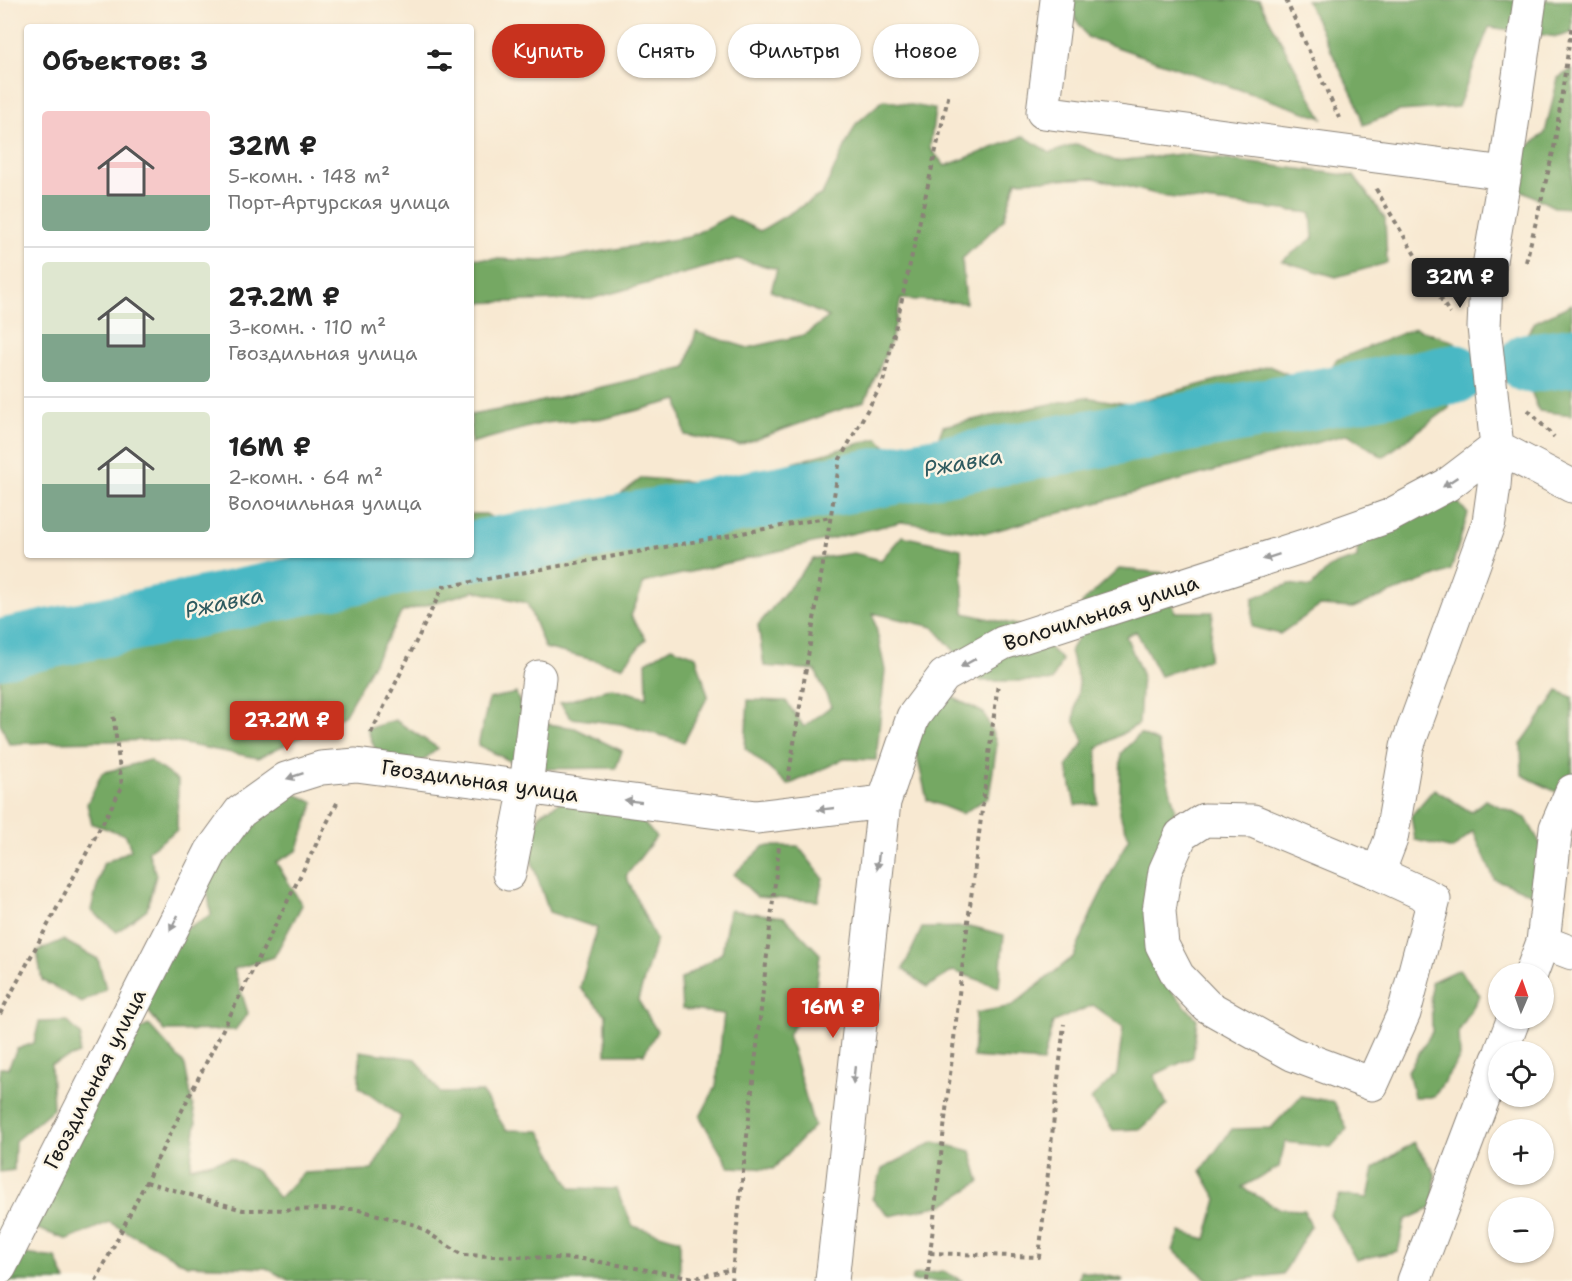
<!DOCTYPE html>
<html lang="ru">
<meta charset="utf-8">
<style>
:root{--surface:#fff;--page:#f2f2f2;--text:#222;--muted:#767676;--line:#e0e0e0;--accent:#c8321e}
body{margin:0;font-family:"Shantell Sans",sans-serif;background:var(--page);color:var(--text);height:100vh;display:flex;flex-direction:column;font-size:22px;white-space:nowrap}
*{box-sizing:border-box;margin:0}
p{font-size:20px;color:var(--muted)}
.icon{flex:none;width:33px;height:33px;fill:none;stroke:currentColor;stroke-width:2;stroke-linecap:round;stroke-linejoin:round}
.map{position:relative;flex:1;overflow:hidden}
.sheet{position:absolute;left:24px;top:24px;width:450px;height:534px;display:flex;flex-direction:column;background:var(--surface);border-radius:6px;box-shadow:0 2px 4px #0004}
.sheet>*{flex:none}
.hud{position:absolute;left:492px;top:24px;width:570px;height:54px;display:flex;gap:12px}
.needle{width:39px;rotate:2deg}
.controls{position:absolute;left:1488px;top:963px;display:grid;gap:12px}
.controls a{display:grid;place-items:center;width:66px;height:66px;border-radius:50%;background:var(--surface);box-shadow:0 2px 4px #0004;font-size:30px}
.price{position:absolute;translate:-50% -51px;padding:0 14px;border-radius:6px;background:var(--accent);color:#fff;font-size:20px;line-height:39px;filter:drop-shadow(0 2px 3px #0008)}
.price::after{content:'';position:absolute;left:50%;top:36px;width:18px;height:14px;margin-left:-9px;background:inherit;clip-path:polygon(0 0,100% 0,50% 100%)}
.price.active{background:#222;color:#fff}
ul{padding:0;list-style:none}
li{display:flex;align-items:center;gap:18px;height:150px;padding:0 18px}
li+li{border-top:2px solid var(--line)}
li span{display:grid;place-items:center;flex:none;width:168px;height:120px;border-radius:6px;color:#555}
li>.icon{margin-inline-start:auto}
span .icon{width:72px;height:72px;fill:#fffc;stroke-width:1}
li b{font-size:26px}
h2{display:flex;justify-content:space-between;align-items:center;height:72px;padding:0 18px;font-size:26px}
.pill{padding:0 21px;border-radius:27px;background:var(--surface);box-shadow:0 2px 4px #0004;font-size:21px;line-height:54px}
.pill.active{background:var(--accent);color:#fff}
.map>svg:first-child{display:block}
.forest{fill:#74a864;stroke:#486240;stroke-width:1.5}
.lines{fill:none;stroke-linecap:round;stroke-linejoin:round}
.river{stroke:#4ab8c4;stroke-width:60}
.minor-casing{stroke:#8a8277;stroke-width:35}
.path{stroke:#8a8277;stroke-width:4;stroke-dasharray:4.5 4.5;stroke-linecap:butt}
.minor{stroke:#fff;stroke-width:33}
.oneway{fill:#999}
.labels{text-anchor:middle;stroke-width:5;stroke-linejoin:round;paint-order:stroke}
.street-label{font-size:21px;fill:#1c1c1c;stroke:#fcf5e5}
.water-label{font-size:22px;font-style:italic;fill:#2e5a5f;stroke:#fcf5e5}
</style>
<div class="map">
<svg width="1572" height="1281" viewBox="0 0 1572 1281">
<rect width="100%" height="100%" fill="#fcf5e5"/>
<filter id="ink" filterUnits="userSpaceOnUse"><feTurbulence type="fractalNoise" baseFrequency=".0167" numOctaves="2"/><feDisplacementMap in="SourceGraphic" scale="12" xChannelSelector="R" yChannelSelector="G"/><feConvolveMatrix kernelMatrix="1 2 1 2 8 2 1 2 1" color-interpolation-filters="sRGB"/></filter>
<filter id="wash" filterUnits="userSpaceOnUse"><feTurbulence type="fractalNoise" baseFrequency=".008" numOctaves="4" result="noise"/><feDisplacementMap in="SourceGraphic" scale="24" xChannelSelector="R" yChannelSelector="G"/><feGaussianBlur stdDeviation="1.35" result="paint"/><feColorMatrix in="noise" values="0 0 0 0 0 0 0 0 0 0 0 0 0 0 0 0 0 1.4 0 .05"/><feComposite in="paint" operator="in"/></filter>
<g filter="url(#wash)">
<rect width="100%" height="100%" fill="#f8e9d2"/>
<path class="forest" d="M1064,0h195l63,118 -235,-81z
M1306,0h266v33l-15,4 -68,-10 -31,80 -58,4 -37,14 -6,-21z
M1572,69v139l-18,-1 -35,-18v-35l26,-21 13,-55z
M883,100l52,9 -5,39 15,18 79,-30 26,17 27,-9 38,17 66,-7 173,22 31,42 2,45 -51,14 -54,-16 31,-23 -2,-25 -144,-16 -73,-19 -78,3 -12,38 -42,40 4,44 -65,-4 -10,42 -26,60 -126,44 -54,-10 -7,-35 -71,18 -63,5 -73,20v-28l55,-10 160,-38 10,-35 52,16 56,-13 25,-18 -58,-26 6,-22 -40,-10 -146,40 -120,4v-45l72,3 146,-24 40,-21 31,15 62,-37 34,-70z
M1572,304v111l-33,-4 -24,-60 20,-29z
M1415,328l40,14 -6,66 -66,49 -35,-23 -361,99 -86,-11 -257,61 -13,33 15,23 -24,28 -77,-19 -18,-45 -52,-12 -73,21 -58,104 -86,42 -95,-18 -111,2 -43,2 -9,-22v-79l96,-20 48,4 64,-29 153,-30 16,-13h94v-41h15l28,18 64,-6 64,-48 79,6 157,-46 26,28 26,-4 13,-36 142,-29 43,7 141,-38 52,22 15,-28z
M1439,480l29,34 -17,56 -98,38 -33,-2 -40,28 -28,-7 1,-29 36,-14 22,3 20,-21 26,-8 3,-47z
M902,536l59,13 3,64 65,15 33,32 -10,21h-71l-48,-54 -60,-14 12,57 -9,90 -32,-1 -56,26 -43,-37 3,-48 38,1 18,26 27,-21 -16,-36 -51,-4 -6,-41 55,-66 41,-6 27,7z
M1119,569l46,4 10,39h38l-4,47 -49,17 -24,-45 -10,5 16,38 -3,50 -42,24 1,56 -23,1 -8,-39 17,-25 -10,-21 5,-37 -9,-32 14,-25 -2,-23z
M671,647l25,9 12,40 -24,46 -63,-18 -50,-6 -11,-15 52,-15 35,9 -1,-35z
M940,691l44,22 13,31 -8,53 -27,17 -35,-14 -14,-62z
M1558,691l14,6v86l-16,9 -34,-17 -1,-31z
M516,693l11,28 48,7 47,23 -6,17 -90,1 -48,-24 11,-46z
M395,720l43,28 -17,14 -43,-6 -11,-27z
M1140,734l18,8 17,66 -27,104 10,64 39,43 -4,38 -39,18 13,30 -26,24 -28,1 -22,-31 26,-25 6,-47 -30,-22 -40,17 -10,40 -70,-5 3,-44 36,-7 62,-50 20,-49 35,-70 -10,-24 2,-60z
M149,760l29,21 -1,49 -29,21 8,24 -9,34 -30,23 -26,-22 12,-46 28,-14 -5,-15 -34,-11 -5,-20 15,-31z
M1434,789l37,23 14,-12 41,18 23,41 -11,37 -44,-17 -21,-48 -20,18 -38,-9 -4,-24z
M288,790l26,13 -17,48 -21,11 26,43 -28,52 -40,12 14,44 -13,17 -71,1 -20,-25 10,-60 57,-31 -8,-57z
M565,799l66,9 25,29 -30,39 30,64 -18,60 19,31 -13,23h-38v-39l-26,-27 17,-60 -48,-16 -21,-62 12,-36z
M764,846h34l25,32 -5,23 -61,-4 -23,-23z
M729,910l55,7 36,37 -6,49 -26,31 26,92 -41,43 -44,-2 -29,-50 16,-31 8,-72 -42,-5 -2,-29 42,-27z
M974,927l30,8 -5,52 -46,-16 -26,16 -24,-18 19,-41z
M63,940l35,19 8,30 -24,14 -40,-23 -5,-29z
M1459,969l21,26 -21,36 1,26 -26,40h-20l-6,-26 24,-39 -1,-50z
M67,1021l14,14 -2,19 -28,10 2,45 -38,32 -1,29 -14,2v-104h8l9,-19 17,-6 5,-21z
M149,1025l36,40 11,57 -6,45 41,-9 26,13 22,27 24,-25 69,-3 29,-53 -42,-30 1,-36 56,8 24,34 42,-1 24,38 34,1 31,57 45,1 17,37 47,14v41h-390l-24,-13 -79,-3 -78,-43 -41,18 -39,-14 96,-190z
M1301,1096l33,6 13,27 -16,18 -46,-5 -6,25 -37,20 37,22 25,1 7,16 -28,48 -56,7h-18l-36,-31 7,-18 26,7 11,-40 -16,-28 31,-42 39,-1z
M934,1142l37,9 9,31 -37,23 -53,11 -18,-17 10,-30z
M1414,1142l21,31 -1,34 -29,13 -7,31 -42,9 -26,-46 10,-19 28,3 6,-30z
M1,1251l55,7 10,23h-66z
M943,1271l20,10h-51l2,-6z
M1080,1271l42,8 1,2h-45z"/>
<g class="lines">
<path class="river" d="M1528,363l44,-6
M471,551l984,-177
M0,649l448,-94"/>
</g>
</g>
<g filter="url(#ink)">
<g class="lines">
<g class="minor-casing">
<path id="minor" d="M1057,0l-14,112 462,61
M1497,447l75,39
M1204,820l49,1 125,52 56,26 -30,114 -32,71 -80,-30 -85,-48 -29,-30 -16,-31 -3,-34 6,-40 16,-36z
M1378,873l13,-34 16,-92 82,-225 5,-36 3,-39 -13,-120 2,-43 19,-111 25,-173
M509,874l17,-87 13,-110
M1543,942l29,11
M1531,974l12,-32 13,-114 16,-37
M1501,1052l13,-34
M0,1267l211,-415 29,-40 46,-33 35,-11 35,-3 400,52 128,-15
M832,1281l52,-479 29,-85 31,-41 59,-33 307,-99 79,-28 58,-31 50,-38
M1414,1281l84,-222"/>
</g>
<path class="path" d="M1286,0l53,118
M1376,189l74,125
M1526,262l28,-114 18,-124
M1528,410l26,27
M371,733l72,-146 388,-70
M788,780l52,-321 43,-77 66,-289
M0,1014l122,-227 -9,-75
M146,1182l97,28 112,-1 61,16 46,30 120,4 113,19 37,-9
M930,1253l109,4 25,-233
M96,1281l243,-482
M731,1281l48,-435
M927,1281l33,-296 38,-302"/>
<use href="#minor" class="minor"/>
</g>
<defs><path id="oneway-solid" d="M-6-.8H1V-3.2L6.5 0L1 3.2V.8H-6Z" transform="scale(1.5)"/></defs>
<g class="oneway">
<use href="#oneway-solid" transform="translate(1450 482) rotate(146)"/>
<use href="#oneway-solid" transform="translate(1271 557) rotate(162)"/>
<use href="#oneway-solid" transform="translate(968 663) rotate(151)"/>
<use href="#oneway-solid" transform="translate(295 776) rotate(161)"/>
<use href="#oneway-solid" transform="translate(633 801) rotate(-173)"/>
<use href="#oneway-solid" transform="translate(826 809) rotate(174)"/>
<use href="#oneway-solid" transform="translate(878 861) rotate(96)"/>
<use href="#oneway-solid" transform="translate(174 923) rotate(117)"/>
<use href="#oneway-solid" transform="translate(854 1075) rotate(96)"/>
</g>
</g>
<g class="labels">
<g class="street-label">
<text transform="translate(1101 613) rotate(-18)" y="7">Волочильная улица</text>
<text transform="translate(480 781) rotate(8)" y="7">Гвоздильная улица</text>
<text transform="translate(95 1079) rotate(-63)" y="7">Гвоздильная улица</text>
</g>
<g class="water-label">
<text transform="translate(963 462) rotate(-10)" y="8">Ржавка</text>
<text transform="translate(224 602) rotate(-12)" y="8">Ржавка</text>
</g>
</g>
</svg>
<div class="controls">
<a><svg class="needle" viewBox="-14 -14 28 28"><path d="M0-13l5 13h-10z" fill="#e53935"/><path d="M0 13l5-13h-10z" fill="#767676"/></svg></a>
<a><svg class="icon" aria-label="locate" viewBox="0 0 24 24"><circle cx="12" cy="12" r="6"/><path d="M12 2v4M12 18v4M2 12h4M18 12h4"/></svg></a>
<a>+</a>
<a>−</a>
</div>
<b class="price active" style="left:1460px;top:309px">32M ₽</b>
<b class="price" style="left:287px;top:752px">27.2M ₽</b>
<b class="price" style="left:833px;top:1039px">16M ₽</b>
<div class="hud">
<a class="pill active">Купить</a>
<a class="pill">Снять</a>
<a class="pill">Фильтры</a>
<a class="pill">Новое</a>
</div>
<section class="sheet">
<h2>Объектов: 3<svg class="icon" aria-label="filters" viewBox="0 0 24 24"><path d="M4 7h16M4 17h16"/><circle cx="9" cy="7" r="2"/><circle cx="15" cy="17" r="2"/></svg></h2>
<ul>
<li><span style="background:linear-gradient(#f6c9c9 70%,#7fa58c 0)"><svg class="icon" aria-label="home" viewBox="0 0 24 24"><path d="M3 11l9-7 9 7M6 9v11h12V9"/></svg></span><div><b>32M ₽</b><p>5-комн. · 148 m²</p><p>Порт-Артурская улица</p></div></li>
<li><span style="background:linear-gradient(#dfe7d0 60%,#7fa58c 0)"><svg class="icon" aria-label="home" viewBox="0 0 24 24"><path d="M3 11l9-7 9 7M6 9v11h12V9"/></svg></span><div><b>27.2M ₽</b><p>3-комн. · 110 m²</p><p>Гвоздильная улица</p></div></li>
<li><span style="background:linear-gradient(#dfe7d0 60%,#7fa58c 0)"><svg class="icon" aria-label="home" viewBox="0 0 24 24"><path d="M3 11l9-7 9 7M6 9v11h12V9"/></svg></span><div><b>16M ₽</b><p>2-комн. · 64 m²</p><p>Волочильная улица</p></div></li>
</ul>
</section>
</div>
